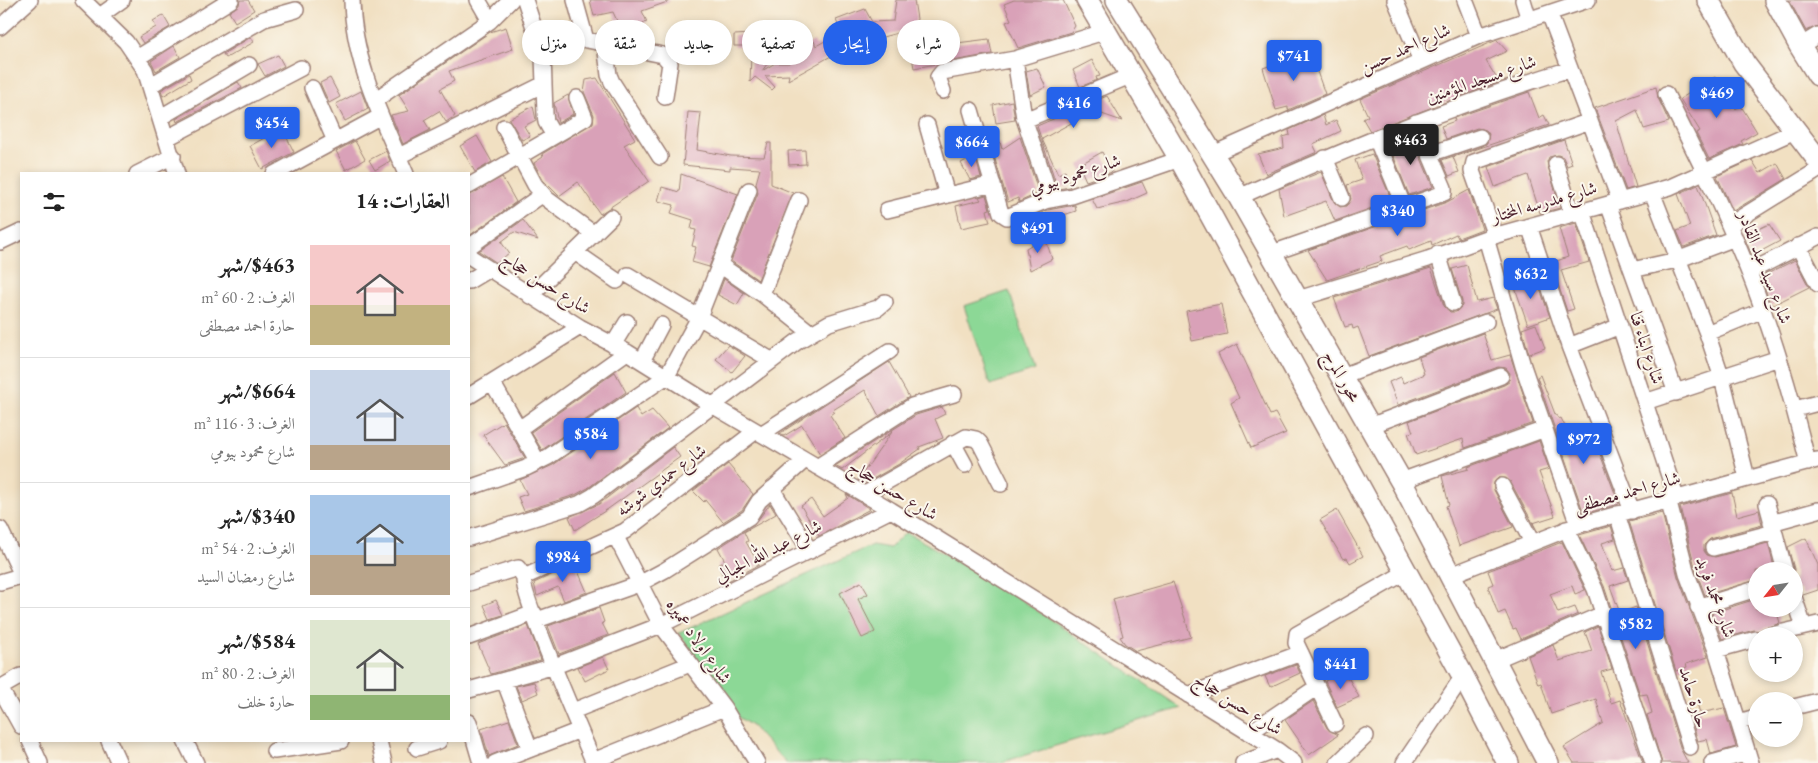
<!DOCTYPE html>
<html lang="ar">
<meta charset="utf-8">
<style>
:root{--surface:#fff;--page:#f2f2f2;--text:#222;--muted:#767676;--line:#e0e0e0;--accent:#2563eb}
body{margin:0;font-family:"EB Garamond",Amiri,serif;background:var(--page);color:var(--text);direction:rtl;height:100vh;display:flex;flex-direction:column;font-size:19px;white-space:nowrap}
*{box-sizing:border-box;margin:0}
p{font-size:16px;color:var(--muted)}
.icon{flex:none;width:28px;height:28px;fill:none;stroke:currentColor;stroke-width:2;stroke-linecap:round;stroke-linejoin:round}
.map{position:relative;flex:1;overflow:hidden;direction:ltr}
.panel{position:absolute;left:20px;top:172px;width:450px;height:570px;display:flex;flex-direction:column;background:var(--surface);border-radius:0px;box-shadow:0 2px 8px #0003;direction:rtl}
.panel>*{flex:none}
.top-card{position:absolute;left:485px;top:20px;width:475px;height:45px;direction:rtl;display:flex;gap:10px}
.needle{width:32px;rotate:240deg}
.fabs{position:absolute;left:1748px;top:562px;display:grid;gap:10px}
.fabs a{display:grid;place-items:center;width:55px;height:55px;border-radius:50%;background:var(--surface);box-shadow:0 2px 8px #0003;font-size:25px}
.price{position:absolute;translate:-50% -42px;padding:0 11px;border-radius:5px;background:var(--accent);color:#fff;font-size:16px;line-height:32px;filter:drop-shadow(0 1px 2px #0008)}
.price::after{content:'';position:absolute;left:50%;top:30px;width:15px;height:11px;margin-left:-8px;background:inherit;clip-path:polygon(0 0,100% 0,50% 100%)}
.price.active{background:#222;color:#fff}
ul{padding:0;list-style:none}
li{display:flex;align-items:center;gap:15px;height:125px;padding:0 20px}
li+li{border-top:1px solid var(--line)}
li span{display:grid;place-items:center;flex:none;width:140px;height:100px;border-radius:0px;color:#555}
li>.icon{margin-inline-start:auto}
span .icon{width:60px;height:60px;fill:#fffc;stroke-width:1}
li b{font-size:21px}
h2{display:flex;justify-content:space-between;align-items:center;height:60px;padding:0 20px;font-size:21px}
.chip{padding:0 18px;border-radius:22px;background:var(--surface);box-shadow:0 2px 8px #0003;font-size:18px;line-height:45px}
.chip.active{background:var(--accent);color:#fff}
.map>svg:first-child{display:block}
.green{fill:#8cd896;stroke:#6b7c60}
.building{fill:#d9a1b8}
.lines{fill:none;stroke-linecap:round;stroke-linejoin:round}
.street-casing{stroke:#9e8076;stroke-width:18}
.secondary-casing{stroke:#9e8076;stroke-width:24}
.street{stroke:#fff;stroke-width:15}
.secondary{stroke:#fff;stroke-width:21}
.labels{text-anchor:middle;stroke-width:4;stroke-linejoin:round;paint-order:stroke}
.street-label{font-size:18px;fill:#4a1f2b;stroke:#fbf7ec}
</style>
<div class="map">
<svg width="1818" height="763" viewBox="0 0 1818 763">
<rect width="100%" height="100%" fill="#fbf7ec"/>
<filter id="ink" filterUnits="userSpaceOnUse"><feTurbulence type="fractalNoise" baseFrequency=".02" numOctaves="2"/><feDisplacementMap in="SourceGraphic" scale="10" xChannelSelector="R" yChannelSelector="G"/><feConvolveMatrix kernelMatrix="1 2 1 2 8 2 1 2 1" color-interpolation-filters="sRGB"/></filter>
<filter id="wash" filterUnits="userSpaceOnUse"><feTurbulence type="fractalNoise" baseFrequency=".0096" numOctaves="4" result="noise"/><feDisplacementMap in="SourceGraphic" scale="20" xChannelSelector="R" yChannelSelector="G"/><feGaussianBlur stdDeviation="1.12" result="paint"/><feColorMatrix in="noise" values="0 0 0 0 0 0 0 0 0 0 0 0 0 0 0 0 0 1.4 0 .05"/><feComposite in="paint" operator="in"/></filter>
<g filter="url(#wash)">
<rect width="100%" height="100%" fill="#f1e0c2"/>
<path class="green" d="M1009,291l26,79 -45,15 -26,-79z
M906,532l95,54 180,122 -182,55h-213l-34,-37 -17,-11 -56,-82 193,-88 18,3z"/>
<g id="blocks">
<path class="building" d="M240,0h8l6,10 -19,12 -6,-10 10,-7z
M590,0h79l1,1 -28,10 5,11 -25,10 -9,-20 -19,4z
M896,0h18l3,19 -4,10 -42,11 1,15 -13,1 -1,-15 -70,39 1,-5 -24,1 10,11 -3,3 -17,-13 -5,5 1,-27 16,1v8l-5,7 13,-8h14v-8l25,-14 2,5 25,-14 -5,-12 29,-11 7,13 21,-1z
M1014,0h49l12,26 -4,6 -53,16 -12,-26 5,-2 -7,-16z
M1789,0h29v26l-12,5z
M163,15l7,12 -27,16 -4,-6 17,-10 -3,-6z
M506,27l7,22 -64,22 5,10 -14,8 15,27 -9,6 -7,-11 -15,9 6,10 -27,14 -12,-29 18,-4 -10,-16 91,-63z
M752,34v12h-18v-11z
M251,37l3,5 -28,16 -3,-4z
M955,37l2,6 32,-4 3,15 -78,14 -4,-22z
M1497,40l10,11 -21,10 13,21 -129,49 -7,-12 5,-3 -8,-17z
M174,46l6,11 -24,14 -5,-10z
M1310,52l15,42 -37,16v-3l-12,3 -13,-42z
M278,55l6,11 -19,10 -7,-12z
M1092,60l8,16 -4,1 1,3 -17,7 -7,-17z
M1037,68l9,19 -16,8 -4,-24z
M189,74l2,5 -28,17 -2,-6z
M1715,77l20,32 6,-3 16,26 -16,9 2,3 -34,15 -13,-26 4,-2 -20,-32z
M330,78l10,19 -11,6 -9,-20z
M597,78l38,61 -11,6 25,36 -49,33 -22,-32 -19,14 -16,-16 -9,-17 9,-6 -1,-3 51,-31 1,-8 -10,-23 2,-12z
M238,82l4,6 -65,34 -1,-3z
M1656,87l2,11 11,24 -25,7 -7,-19 -21,11 20,66 -10,3 -31,-82z
M361,91l7,18 -23,12 -9,-17z
M1529,92l10,26 5,-3 5,10 -96,32 6,15 -10,4 -7,-16 41,-14 4,-3 2,-9 -3,-4 -9,-2 -31,11 -5,-13 14,-5 -1,-3z
M568,95l5,19 -15,9 -4,-20z
M1107,96l15,25 -29,-10 -51,28 16,35 7,-3 5,16 -12,2 -21,-63z
M1012,101l3,19 -19,3 -3,-18z
M533,106l3,14 -12,6 6,10 -8,4 -13,-21z
M688,112l13,1 -4,37 34,6 33,1 4,-14h3v41l22,9 -35,87 -27,-19 27,-68 -2,-10 4,-14 -30,-2v3l-47,-5z
M1323,115l3,10 10,-5 5,11 -28,13 4,8 -51,22 -8,-20 26,-6 -1,-11 7,-2 -1,-5z
M282,128l12,24 -32,17 -12,-23z
M477,136l15,26 -17,10 -15,-26z
M1020,137l19,56 -20,9 -1,-4 -10,4 -17,-56 9,-4 2,7z
M1412,137l21,50 -24,8 -20,-50z
M1564,140l8,24 -5,2 -4,-9 -5,-2 -9,2 -2,5 13,46 -20,5 -12,-38 -33,12 -7,-20z
M355,141l10,18 -19,11 -10,-19z
M805,150l1,14 -17,1 -1,-14z
M386,151l4,10 -15,9 -6,-10z
M1102,152l10,20 -26,9 -7,-16z
M1372,154l20,47 -57,20 -9,-20 -42,15 -5,-27 42,-17 13,30 6,5 6,-1 5,-7 -4,-14 15,-5 -7,-20z
M975,156l6,21 -11,3 -9,-17z
M1752,160l8,13 17,-10 9,16 -53,32 -16,-35z
M681,174l57,20 -29,73 -17,-5 4,-15 -4,-1 4,-16 -5,-1 2,-9 -22,-7 3,-8 -16,-4 4,-14 17,5z
M502,177l14,25 -47,34v-41z
M1142,182l5,11 -20,9 -30,7 -5,-10z
M1698,185l18,50 -32,12 -7,-16 13,-5 -12,-32z
M1469,190l13,39 -13,5 -11,4 -2,-4 -24,11 -1,-4 -22,9 -2,-4 -27,10 2,5 -55,19 -19,-30 139,-48z
M986,195l4,14 -3,1 3,12 -29,6 -5,-22 25,-6 -2,-3z
M1075,205l1,6 -53,17 -1,-7 26,-11z
M523,220l15,20 -24,-8 -13,10 8,11 -12,10 -18,-12z
M1576,223l13,39 -28,8 13,39 -7,2 -16,-48 17,-6 -9,-29z
M1769,224l11,17 -28,15 -8,-20z
M1045,237l7,22 -22,11 -4,-22z
M1795,260l14,27 -38,19 -10,-29z
M1467,265l10,37 16,-4 4,11 -128,47 -11,-29 -5,2 -1,-4 -7,2 -11,-29 97,-30 13,38 6,6h6l6,-6v-5l-10,-32z
M1535,275l15,42 -22,8 -15,-43z
M724,279l20,14 -7,12 -19,-10z
M1221,304l6,30 -35,7 -6,-30z
M1536,324l9,24 -16,6 -7,-25z
M1483,333l9,27 18,-5 23,68 -68,25 -2,-9 -47,16 -8,-22 5,-1 -4,-11 95,-36 5,-3 1,-9 -4,-5 -8,-1 -100,38 -9,-23 12,-5 2,6 21,-9 -5,-17z
M1237,344l33,71 5,-2 11,20 -35,15 -20,-45 8,-5 -21,-44z
M728,345l17,11 -13,16 -16,-13z
M889,362l20,35 -30,19 -14,-26 -32,20 1,2 -4,3 15,23 -25,16 -18,-29 -18,11 -5,-2z
M615,372l11,20 -84,58 -11,-18z
M1540,375l15,39 4,5 2,-1 10,21 21,-6 27,71 -35,10 -47,-137z
M942,407l3,7 -10,5 8,19 -24,9 1,2 -21,15 -35,20 -6,-4 34,-48 -50,38 -7,-4 81,-51z
M636,408l5,9 11,-7 16,18 -80,60 -13,7 -51,16 -6,-14 9,-3 -7,-14 33,-15z
M504,422l21,36 -20,7 -22,-30z
M1539,441l10,28 -10,3 16,44 -22,7 3,6 -26,-48 -4,-3h-8l-4,4v8l19,37 -54,19 -13,-40 3,-1 -7,-29 27,-7 -1,-2z
M673,447l7,10 -72,52 -33,21 -6,-13 30,-13z
M728,464l25,30 -11,16 -19,12 -18,-22 -1,2 -11,-11z
M1732,493l5,23 22,-6 3,15 -52,14 -6,6v6l3,4 8,2 53,-14 7,28h-19v9l-51,15 -9,-24 -16,-64z
M846,494l24,15 -51,27 -18,-30 10,-7 12,17 25,-18z
M770,504l6,10 -32,18 4,9 -2,1 13,23 -33,17 -8,-17 7,-4 -7,-13 36,-23z
M1337,510l26,46 -13,7 -3,-5 -4,1 -23,-39z
M1662,513l16,64 30,80 -22,7 1,3 -11,4 -47,-150z
M1611,526l4,13 -13,4 10,28 12,-3 4,12 -18,6 10,27 16,-6 45,143 7,13h-26l-15,-48 5,-2 -5,-19 -7,1 -36,-109 -25,-51z
M1806,538l12,27v25l-15,5 -3,-5 -6,-2v-19l-6,-22z
M1562,542l23,48 -10,4 -3,-8 -22,8 8,19 17,-6 3,7 -57,25 -5,-11 -3,1 -8,-18 -7,3 -10,-28 5,-2 -5,-13z
M575,564l12,28 -23,9 -6,-14 -21,9 -3,-13z
M861,582l7,12 -10,5 17,33 -13,6 -22,-45z
M1173,582l18,55 -55,14 -11,-7 -5,-7 3,-1 -10,-37z
M1756,599v10h20l4,14 -20,8 -6,-1 -32,9 -10,-26z
M496,600l7,15 -13,4 -6,-14z
M599,608l5,14 -2,1 6,12 -49,19 -11,-28z
M528,625l13,35 -50,14 -13,-30z
M1598,626l14,43 -11,3 10,31 9,-3 23,63h-69l-10,-16 39,-24 -7,-24 -45,15 -10,-31 -3,1 -10,-28 25,-11 6,16 33,-10 -7,-19z
M603,657l6,12 -24,12 -7,-14z
M1296,665l4,8 -30,14 -5,-11z
M1341,673l8,6 10,18 -22,10 -12,-26z
M534,682l4,11 -16,7 -6,-14z
M1313,701l14,27 11,7 -29,20 -24,-35z
M1697,703l3,10 24,-5 12,39 -25,7 -4,-15 -9,2 -11,-35z
M509,720l9,24 -29,12 -8,-27z"/>
</g>
</g>
<g filter="url(#ink)">
<use href="#blocks" fill-opacity="0" stroke="#9e8076" stroke-width="1"/>
<g class="lines">
<g class="street-casing">
<path id="street" d="M83,0l43,42 19,28 32,104
M352,0c1,62 30,118 54,174
M478,0l12,21
M525,0l18,55 2,59 1,8 8,14
M575,0l11,40
M1395,0l26,61
M1465,0l14,36
M1523,0l6,20
M1549,13l71,188
M101,15l21,-15
M0,27l30,-27
M536,30l127,25 7,8 -5,34
M605,44l4,31 3,7 48,75
M1800,46l18,-11
M137,58l94,-58
M1015,59l9,59 27,81
M151,85l113,-66 32,-9
M312,88l23,53
M943,91l-5,-14 4,-5 73,-13 92,-28
M1666,94c29,58 58,116 82,176 25,63 44,128 60,193
M375,100l115,-79 21,-21
M971,110l30,103 6,4 38,-16 27,-5 108,-37
M161,117l88,-52
M1025,120l107,-45
M927,125l20,70
M504,127l31,58 12,14 47,35
M167,138l134,-70
M1376,138l28,69
M1213,154l266,-118 109,-36
M1430,154l50,-17
M399,156l145,-72
M1325,158l17,40
M1556,164l16,50
M137,174l36,-18
M274,174l107,-58
M469,186l116,-68 -8,-20
M1652,192l55,141 15,45 25,100
M1239,197c108,-49 217,-93 331,-128
M1608,204l68,189
M887,210l106,-26
M1582,211l94,286
M1729,225l89,-55
M1529,226l40,120 63,165
M1495,236l-23,-65 2,-9 116,-41
M1486,238l37,128 55,159
M0,242l21,-10
M1798,246l20,38
M469,247l74,-53
M575,252l42,29
M1272,253l172,-60v-5l-28,-66
M1438,254l15,49
M469,256l111,71 47,25 85,53 179,105 386,240 17,13
M720,265l42,29 49,39
M1632,270l45,-10 58,-22
M1749,272l69,-35
M628,275l143,85
M469,281l20,-12
M762,294l37,-94
M530,296l81,-79
M1298,299l130,-40 58,-21 184,-51 125,-56
M1707,333l56,-23
M613,345l14,-23
M1569,346l51,-20
M642,361l19,-36
M1342,376l144,-54
M492,382l46,80
M469,396l111,-69
M1645,402l134,-44
M1795,409l23,-6
M1370,426l131,-50
M519,429l108,-77
M761,434l129,-83
M953,443l12,22
M817,467l95,-61 42,-12
M1401,481l144,-52
M1502,486l30,56
M469,488l57,-20 22,-11 119,-81 32,-59 50,-127
M772,489l38,62
M865,494l101,-57 10,2 4,4 21,41
M1668,499l19,75 29,76 35,113
M1767,504l18,67
M1617,514l73,233
M1771,523l47,-13
M0,529l21,44
M1566,529l29,60 58,174
M616,537l45,88 63,83 33,55
M469,538l110,-34 14,-8 205,-155 31,-18 49,-15 7,-6
M1713,548l61,-16
M1451,575l127,-50 239,-65
M0,582l21,-6
M469,583l49,-15 6,9
M1794,597l10,30
M1698,607l58,-18
M537,620l102,-36 26,-14 84,-53 10,-16 46,-41
M1767,636l51,-12
M469,637l65,-24
M1716,650l40,-11
M1495,660l108,-46
M504,680l26,69
M0,688l21,38
M0,688l21,-12
M469,690l86,-24 106,-41 230,-115
M1188,695l113,-42
M1794,707l24,-6
M573,711l117,-47
M469,722l12,41
M1739,722l17,-5
M1335,724l-39,-81 1,-9 109,-62
M1249,733l68,-46
M30,741l10,22
M109,741l10,22
M185,741l11,22
M379,741l5,22
M417,748l22,-7
M274,751l67,-10
M593,761l131,-53
M495,763l85,-33
M594,763c-10,-24 -75,-173 -70,-186l101,-46 131,-100
M1243,763l34,-13
M1338,763l28,-27
M1404,763l59,-87
M1712,763l36,-10"/>
</g>
<g class="secondary-casing">
<path id="secondary" d="M1087,0l93,159 283,517 45,87
M1117,0l122,197 162,284 147,282
M1708,0l36,63 74,97
M1775,0l25,46 18,29"/>
</g>
<use href="#street" class="street"/>
<use href="#secondary" class="secondary"/>
</g>
</g>
<g class="labels">
<g class="street-label">
<text transform="translate(1405 48) rotate(-24)" y="6">شارع احمد حسن</text>
<text transform="translate(1481 79) rotate(-19)" y="6">شارع مسجد المؤمنين</text>
<text transform="translate(1075 174) rotate(-18)" y="6">شارع محمود بيومي</text>
<text transform="translate(1544 202) rotate(-16)" y="6">شارع مدرسه المختار</text>
<text transform="translate(1765 267) rotate(69)" y="6">شارع سيد عبد القادر</text>
<text transform="translate(546 283) rotate(32)" y="6">شارع حسن حجاج</text>
<text transform="translate(1647 348) rotate(72)" y="6">شارع ابناء قنا</text>
<text transform="translate(1342 376) rotate(60)" y="6">محور المرج</text>
<text transform="translate(661 480) rotate(-37)" y="6">شارع حمدي شوشه</text>
<text transform="translate(893 490) rotate(31)" y="6">شارع حسن حجاج</text>
<text transform="translate(1627 492) rotate(-16)" y="6">شارع احمد مصطفى</text>
<text transform="translate(768 551) rotate(-27)" y="6">شارع عبد الله الجبالي</text>
<text transform="translate(1716 597) rotate(70)" y="6">شارع محمد فريد</text>
<text transform="translate(699 641) rotate(55)" y="6">شارع اولاد عميره</text>
<text transform="translate(1694 697) rotate(73)" y="6">حارة حامد</text>
<text transform="translate(1238 704) rotate(32)" y="6">شارع حسن حجاج</text>
</g>
</g>
</svg>
<div class="fabs">
<a><svg class="needle" viewBox="-14 -14 28 28"><path d="M0-13l5 13h-10z" fill="#e53935"/><path d="M0 13l5-13h-10z" fill="#767676"/></svg></a>
<a>+</a>
<a>−</a>
</div>
<b class="price" style="left:1294px;top:82px">$741</b>
<b class="price" style="left:1717px;top:119px">$469</b>
<b class="price" style="left:1074px;top:129px">$416</b>
<b class="price" style="left:272px;top:149px">$454</b>
<b class="price active" style="left:1411px;top:166px">$463</b>
<b class="price" style="left:972px;top:168px">$664</b>
<b class="price" style="left:1398px;top:237px">$340</b>
<b class="price" style="left:1038px;top:254px">$491</b>
<b class="price" style="left:1531px;top:300px">$632</b>
<b class="price" style="left:591px;top:460px">$584</b>
<b class="price" style="left:1584px;top:465px">$972</b>
<b class="price" style="left:563px;top:583px">$984</b>
<b class="price" style="left:1636px;top:650px">$582</b>
<b class="price" style="left:1341px;top:690px">$441</b>
<div class="top-card">
<a class="chip">شراء</a>
<a class="chip active">إيجار</a>
<a class="chip">تصفية</a>
<a class="chip">جديد</a>
<a class="chip">شقة</a>
<a class="chip">منزل</a>
</div>
<section class="panel">
<h2>العقارات: 14<svg class="icon" aria-label="filters" viewBox="0 0 24 24"><path d="M4 7h16M4 17h16"/><circle cx="9" cy="7" r="2"/><circle cx="15" cy="17" r="2"/></svg></h2>
<ul>
<li><span style="background:linear-gradient(#f6c9c9 60%,#c2b280 0)"><svg class="icon" aria-label="home" viewBox="0 0 24 24"><path d="M3 11l9-7 9 7M6 9v11h12V9"/></svg></span><div><b>$463/شهر</b><p>الغرف: 2 · 60 m²</p><p>حارة احمد مصطفى</p></div></li>
<li><span style="background:linear-gradient(#c9d6e8 75%,#b9a48a 0)"><svg class="icon" aria-label="home" viewBox="0 0 24 24"><path d="M3 11l9-7 9 7M6 9v11h12V9"/></svg></span><div><b>$664/شهر</b><p>الغرف: 3 · 116 m²</p><p>شارع محمود بيومي</p></div></li>
<li><span style="background:linear-gradient(#a9c7e8 60%,#b9a48a 0)"><svg class="icon" aria-label="home" viewBox="0 0 24 24"><path d="M3 11l9-7 9 7M6 9v11h12V9"/></svg></span><div><b>$340/شهر</b><p>الغرف: 2 · 54 m²</p><p>شارع رمضان السيد</p></div></li>
<li><span style="background:linear-gradient(#dfe7d0 75%,#8fb573 0)"><svg class="icon" aria-label="home" viewBox="0 0 24 24"><path d="M3 11l9-7 9 7M6 9v11h12V9"/></svg></span><div><b>$584/شهر</b><p>الغرف: 2 · 80 m²</p><p>حارة خلف</p></div></li>
</ul>
</section>
</div>
